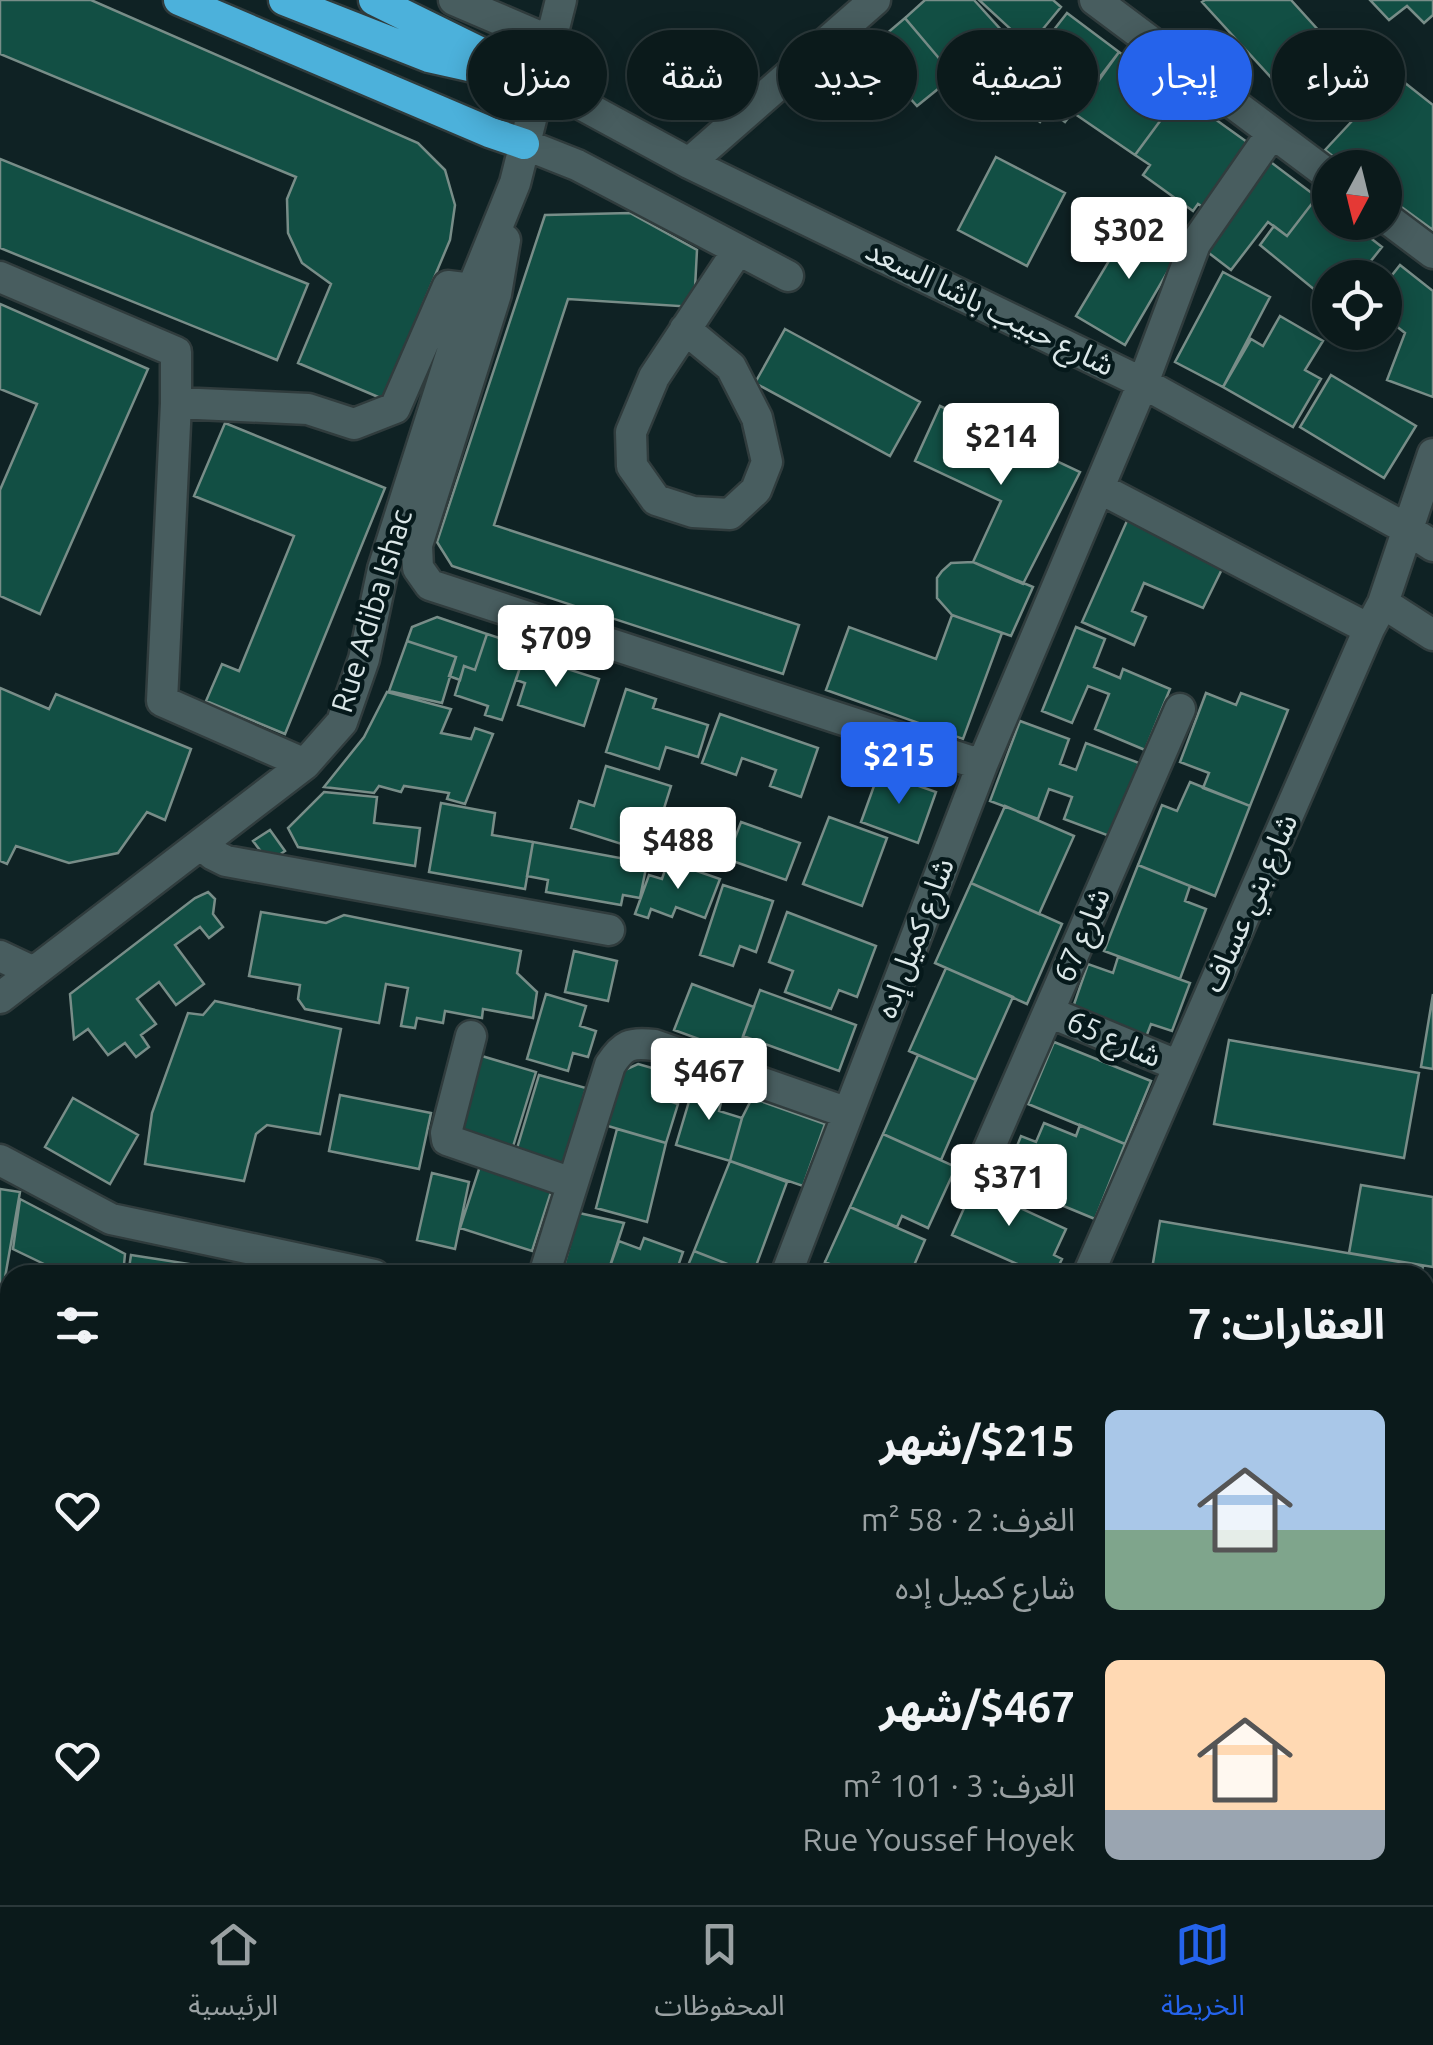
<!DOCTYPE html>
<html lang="ar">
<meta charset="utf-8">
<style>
:root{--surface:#0b1a1b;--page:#192728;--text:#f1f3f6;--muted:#9aa1a3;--line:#2b383a;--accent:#2563eb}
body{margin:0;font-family:Ubuntu,"Noto Sans Arabic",sans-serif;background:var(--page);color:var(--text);direction:rtl;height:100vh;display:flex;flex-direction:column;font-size:38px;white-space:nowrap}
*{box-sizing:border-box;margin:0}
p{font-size:32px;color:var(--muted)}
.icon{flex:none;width:55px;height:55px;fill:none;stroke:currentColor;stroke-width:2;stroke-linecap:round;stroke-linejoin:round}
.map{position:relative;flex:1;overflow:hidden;direction:ltr}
.details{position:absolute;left:0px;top:1265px;width:1435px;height:640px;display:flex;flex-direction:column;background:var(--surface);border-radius:30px 30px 0 0;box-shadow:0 5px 25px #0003,0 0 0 2px var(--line);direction:rtl}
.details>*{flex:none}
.top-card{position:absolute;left:30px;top:30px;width:1375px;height:90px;direction:rtl;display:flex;gap:20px}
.needle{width:65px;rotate:187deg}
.tools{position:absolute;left:1312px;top:150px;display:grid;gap:20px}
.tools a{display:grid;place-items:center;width:90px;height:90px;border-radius:50%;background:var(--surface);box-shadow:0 5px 25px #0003,0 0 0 2px var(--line);font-size:50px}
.price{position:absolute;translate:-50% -85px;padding:0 22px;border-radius:10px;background:#fff;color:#222;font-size:32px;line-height:65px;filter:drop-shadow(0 2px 5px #0008)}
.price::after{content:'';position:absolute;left:50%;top:60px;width:30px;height:22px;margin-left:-15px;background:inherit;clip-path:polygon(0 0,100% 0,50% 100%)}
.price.on{background:var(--accent);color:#fff}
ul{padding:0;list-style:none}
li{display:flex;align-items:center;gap:30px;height:250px;padding:0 50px}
li span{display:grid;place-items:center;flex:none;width:280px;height:200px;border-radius:15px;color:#555}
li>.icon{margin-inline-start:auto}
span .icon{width:120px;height:120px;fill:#fffc;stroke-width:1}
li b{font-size:42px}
h2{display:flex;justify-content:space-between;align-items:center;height:120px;padding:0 50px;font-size:42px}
.tag{padding:0 35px;border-radius:45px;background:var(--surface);box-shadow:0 5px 25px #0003,0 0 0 2px var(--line);font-size:35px;line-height:90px}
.tag.on{background:var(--accent);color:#fff}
.dock{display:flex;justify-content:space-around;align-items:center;height:140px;border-top:2px solid var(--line);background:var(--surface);font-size:28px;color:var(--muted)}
.dock a{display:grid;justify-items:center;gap:5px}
.dock .on{color:var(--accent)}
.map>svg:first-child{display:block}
.green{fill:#153420}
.building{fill:#124f44;stroke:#788d88;stroke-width:2.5}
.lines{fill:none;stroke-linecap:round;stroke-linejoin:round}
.minor-casing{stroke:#303c3d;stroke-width:35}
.highway-casing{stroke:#303c3d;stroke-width:35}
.minor{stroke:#485d5f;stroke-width:30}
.highway{stroke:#4cb1db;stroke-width:30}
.labels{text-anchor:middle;stroke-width:9;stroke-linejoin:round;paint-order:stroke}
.street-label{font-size:30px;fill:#dbe7e8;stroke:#06191b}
</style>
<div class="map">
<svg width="1433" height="1905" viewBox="0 0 1433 1905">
<rect width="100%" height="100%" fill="#0f2224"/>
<path class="green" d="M1425,1478l8,1v208l-8,-2z
M1425,1825l8,1v79h-137l-90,-10h219z"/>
<path class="building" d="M0,0h91l327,143 27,27 10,35 -5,35 -67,159 -85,-36 33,-79 -29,-21 -14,-30 -1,-34 9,-22 -296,-123z
M925,0h49l29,32 -49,44 -49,-58z
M979,0h74l8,7 -32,39z
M1205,0h86l68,75 -50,44 -107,-117z
M1370,0h63v15l-9,8 -17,-17 -18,14z
M1067,13l52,39 -54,70 -16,-12 -9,12 -36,-28z
M905,18l49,58 -37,30 -27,-30 -10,9 -22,-27z
M1119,52l61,42 -45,61 -60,-41z
M1395,75l38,30v125l-48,-35v-27h-37l-23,-18z
M1180,94l74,53 -46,63 -10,-6 -5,7 -50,-36 7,-10 -15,-10z
M996,157l69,36 -38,73 -69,-36z
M0,159l308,125 -31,76 -277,-112z
M1268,160l49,37 -30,39 -19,-14 -37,48 -30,-23z
M1317,197l13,10v15h20l32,25 -24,30 -10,-7 -5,8h-13v18l-3,4 -67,-55 14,-19 13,10z
M630,213l67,37 -3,57 -126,-8 -74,226 305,100 -16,49 -331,-108 -15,-24 108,-327z
M1134,219l48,28 -57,98 -49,-29z
M1400,265l33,26v106l-46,-17 18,-47 -14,-11 -6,7v-45z
M1223,272l47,25 -47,90 -48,-25z
M0,304l148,65 -108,245 -40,-18v-106l37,-86 -37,-15z
M1280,316l43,25 -18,29 16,9 -28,48 -70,-40 28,-48 12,7z
M785,329l135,73 -30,54 -135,-73z
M1331,375l85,51 -32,52 -84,-51z
M940,406l140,66 -57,112 -50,-22 28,-61 -86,-40z
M225,423l160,65 -100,246 -79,-33 16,-37 17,7 55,-135 -100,-40z
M1130,514l94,51 -21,43 -59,-25 -12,28 14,6 -12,28 -52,-23z
M973,562l60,25 -22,49 -59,-21 -15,-17v-20l5,-7 9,-8z
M952,615l50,18 -39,106 -137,-49 23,-63 87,32z
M437,617l50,17 -12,36 -11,-4 -4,14 -11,-4 7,-19 -49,-16 5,-14z
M1076,627l29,12 -11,28 26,11 3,-9 47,20 -25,61 -50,-21 14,-35 -21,-8 -16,37 -30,-12z
M487,634l40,13 -25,73 -17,-5 3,-9 -33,-11 9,-29 11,4z
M407,641l49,16 -14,46 -53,-12z
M524,655l75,24 -15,47 -66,-21 7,-22 -9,-3z
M0,688l49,21 7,-15 135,55 -26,71 -18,-8 -29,41 -49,10 -53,-17 -9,18 -7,-3z
M626,689l30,10 -3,9 55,17 -10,32 -32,-10 -7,22 -53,-17z
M387,692l64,17 -10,24 30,6 4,-11 18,6 -28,70 -18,-5 2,-6 -45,-7 -3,6 -22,-6 -5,7 -50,-6 40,-50z
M1206,693l30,12 5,-12 47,17 -38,96 -47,-18 6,-15 -29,-11z
M720,714l98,34 -17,49 -31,-11 6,-16 -34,-12 -6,17 -34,-12z
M1020,721l49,18 -9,25 16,6 10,-27 53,20 -27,74 -48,-18 8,-22 -23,-8 -11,30 -48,-18z
M606,766l65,20 -21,67 -79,-25 8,-27 15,5z
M879,772l57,20 -18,51 -57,-21z
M1190,782l60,24 -35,90 -77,-31 24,-60 15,6z
M324,792l53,5 -3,26 46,5 -5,38 -117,-19 -10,-19z
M441,803l54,10 -3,22 41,7 -8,47 -96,-17z
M1005,806l69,30 -35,78 -68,-31z
M829,817l58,21 -25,68 -59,-22z
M741,822l59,21 -14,37 -59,-21z
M270,830l15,21 -16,11 -16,-21z
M533,842l114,21 -7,35 -17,-3 -2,10 -75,-13 2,-12 -21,-4z
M668,861l52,18 -15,39 -29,-11 -4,10 -21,-8 -3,9 -13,-4 14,-39 13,4z
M1138,865l52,21 -5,15 21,8 -26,70 -76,-28z
M971,883l91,41 -35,80 -92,-41z
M723,885l50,16 -17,51 -16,-6 -7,20 -33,-11z
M208,892l7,7 -2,15 10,13 -14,11 -9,-11 -25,18 29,39 -28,21 -17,-23 -22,17 19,25 -15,11 8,12 -13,10 -11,-14 -17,12 -20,-26 -14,10 -4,-45 125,-96z
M261,912l65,11 18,-8 177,36 -4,22 20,19 -4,26 -50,-9 -1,9 -37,-7 -2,12 -26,-5 -2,10 -14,-2 7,-38 -22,-4 -7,39 -74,-14 -7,-10 2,-14 -51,-9z
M787,912l89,34 -19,51 -18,-7 -8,19 -46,-17 8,-21 -24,-9z
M574,951l43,10 -9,40 -43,-9z
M1118,957l72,26 -18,48 -21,-7 -5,13 -74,-27 16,-46 25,9z
M946,968l67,29 -37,83 -67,-29z
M692,984l62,23 -17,46 -63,-23z
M760,990l96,35 -17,46 -96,-35z
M546,994l40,12 -6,20 16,5 -8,26 -15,-4 -5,18 -41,-12z
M1433,994v75l-12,-2z
M215,1001l126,28 -21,105 -53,-9 -11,9 -12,47 -99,-17 7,-51 36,-100 15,2z
M1229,1040l190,33 -15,85 -190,-34z
M1054,1042l97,39 -26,63 -97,-40z
M475,1054l61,18 -25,81 -61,-18z
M918,1055l58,25 -35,80 -58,-26z
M638,1064l39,11 -8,26 9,3 -12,39 -65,-19 17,-51z
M539,1075l47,13 -23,81 -48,-14z
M696,1078l29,8 -6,25 23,7 -12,43 -54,-16z
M340,1095l91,18 -12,56 -90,-18z
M73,1098l65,37 -28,49 -65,-37z
M752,1098l73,26 -22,62 -73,-25 12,-43z
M1044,1123l32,13 4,-11 45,19 -30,75 -92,-38 18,-45 15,6z
M617,1129l49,14 -19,79 -51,-14z
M883,1134l73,33 -28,61 -26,-12 -5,11 -47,-20z
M730,1161l57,21 -34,92 -59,-23z
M480,1166l72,23 -20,62 -72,-23z
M432,1173l37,9 -14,67 -38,-9z
M978,1177l47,21 -5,10 46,21 -12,26 8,4 -8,16h-12l-90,-40z
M1361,1185l72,12v70l-84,-14z
M0,1189l20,3 -20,114z
M20,1199l105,55 -2,21h-82l5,-10 -33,-16z
M850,1207l75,33 -13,30 11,5h-69l-29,-13z
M579,1213l45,10 -17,52h-39l-4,-9z
M1160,1221l263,45 -2,9h-270z
M644,1238l39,14 -8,23h-68l12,-34 21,8z
M694,1251l59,23v1h-69z
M131,1255l71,11 -2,9h-72z
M825,1262l29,13h-33z
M1425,1408l8,2v55l-8,-2z
M0,1464l10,2v23l-10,-3z
M0,1692l10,5v84l-10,-5z
M1425,1699l8,2v108l-8,-1z
M432,1895h67l-3,10h-31z"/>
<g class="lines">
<g class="minor-casing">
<path id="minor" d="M454,0l96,41
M1095,0l235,176
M540,82l149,81 454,220 264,146 26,17
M524,144l53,21 211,111
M689,163l186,-163
M1385,217l48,36
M505,240l-9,54 -79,251 1,23 12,17 552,180
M0,277l176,75v51
M685,329l46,38 26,51 10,44 -11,28 -26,24 -37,-2 -37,-12 -24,-34 -1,-34 23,-55 84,-127
M1099,488l270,141
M1383,603l50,32
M305,764l-143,-63 14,-298 132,6 46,15 41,-16 53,-122 24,3
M204,843l8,11 14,7 383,69
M0,956l34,16
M0,998l305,-234 37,-42 22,-63 19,-90 89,-280 43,-106 46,-183
M1049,1012l130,54
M471,1036l-25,97 1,7 125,43
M0,1160l111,59 263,56
M984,1160l196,-451
M544,1275l66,-210c13,-20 20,-23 44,-20l194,68
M786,1275l196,-510 161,-382 52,-139 77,-111
M1088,1275l281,-646 14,-26 50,-149
M0,1438l10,2
M0,1525l10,5
M1096,1895l29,10"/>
</g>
<g class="highway-casing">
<path id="highway" d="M179,0l310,132 35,12
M284,0l145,57 111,25
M374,0l128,63"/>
</g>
<use href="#minor" class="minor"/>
<use href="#highway" class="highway"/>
</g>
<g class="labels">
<g class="street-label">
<text transform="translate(990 308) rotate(26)" y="10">شارع حبيب باشا السعد</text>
<text transform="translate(372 611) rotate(-73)" y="10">Rue Adiba Ishac</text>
<text transform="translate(1250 903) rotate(-66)" y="10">شارع بني عساف</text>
<text transform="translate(1082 935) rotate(-67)" y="10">شارع 67</text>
<text transform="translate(915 938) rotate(-69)" y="10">شارع كميل إده</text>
<text transform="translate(1114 1039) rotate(23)" y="10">شارع 65</text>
</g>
</g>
</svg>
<div class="tools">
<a><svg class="needle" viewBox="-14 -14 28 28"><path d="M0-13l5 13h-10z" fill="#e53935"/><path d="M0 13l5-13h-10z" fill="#9aa1a3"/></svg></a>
<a><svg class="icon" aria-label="locate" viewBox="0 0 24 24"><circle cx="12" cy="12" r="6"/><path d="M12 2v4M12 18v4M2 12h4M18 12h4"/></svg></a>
</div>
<b class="price" style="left:1129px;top:282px">$302</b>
<b class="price" style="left:1001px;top:488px">$214</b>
<b class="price" style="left:556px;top:690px">$709</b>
<b class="price on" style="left:899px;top:807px">$215</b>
<b class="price" style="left:678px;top:892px">$488</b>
<b class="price" style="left:709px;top:1123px">$467</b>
<b class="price" style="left:1009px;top:1229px">$371</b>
<div class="top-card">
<a class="tag">شراء</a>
<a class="tag on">إيجار</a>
<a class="tag">تصفية</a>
<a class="tag">جديد</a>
<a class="tag">شقة</a>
<a class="tag">منزل</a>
</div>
<section class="details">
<h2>العقارات: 7<svg class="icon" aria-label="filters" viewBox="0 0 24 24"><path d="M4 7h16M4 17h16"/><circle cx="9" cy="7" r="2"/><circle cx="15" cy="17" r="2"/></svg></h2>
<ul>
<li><span style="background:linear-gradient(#a9c7e8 60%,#7fa58c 0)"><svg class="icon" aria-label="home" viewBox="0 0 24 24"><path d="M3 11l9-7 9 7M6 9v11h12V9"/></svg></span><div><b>$215/شهر</b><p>الغرف: 2 · 58 m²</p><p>شارع كميل إده</p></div><svg class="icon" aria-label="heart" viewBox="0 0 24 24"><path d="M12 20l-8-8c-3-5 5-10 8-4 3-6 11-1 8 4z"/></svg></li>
<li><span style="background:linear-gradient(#ffd9b3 75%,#9aa5b1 0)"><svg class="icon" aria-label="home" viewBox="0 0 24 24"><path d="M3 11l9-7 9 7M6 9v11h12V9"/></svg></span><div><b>$467/شهر</b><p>الغرف: 3 · 101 m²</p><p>Rue Youssef Hoyek</p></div><svg class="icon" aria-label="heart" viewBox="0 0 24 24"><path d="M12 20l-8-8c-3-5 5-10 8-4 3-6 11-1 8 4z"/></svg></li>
</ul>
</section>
</div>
<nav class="dock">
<a class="on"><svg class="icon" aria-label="map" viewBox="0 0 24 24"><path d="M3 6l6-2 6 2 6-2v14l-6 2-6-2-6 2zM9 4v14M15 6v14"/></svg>الخريطة</a>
<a><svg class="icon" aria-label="saved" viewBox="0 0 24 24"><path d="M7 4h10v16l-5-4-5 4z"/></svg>المحفوظات</a>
<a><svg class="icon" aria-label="home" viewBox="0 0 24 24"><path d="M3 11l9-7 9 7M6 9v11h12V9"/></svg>الرئيسية</a>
</nav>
